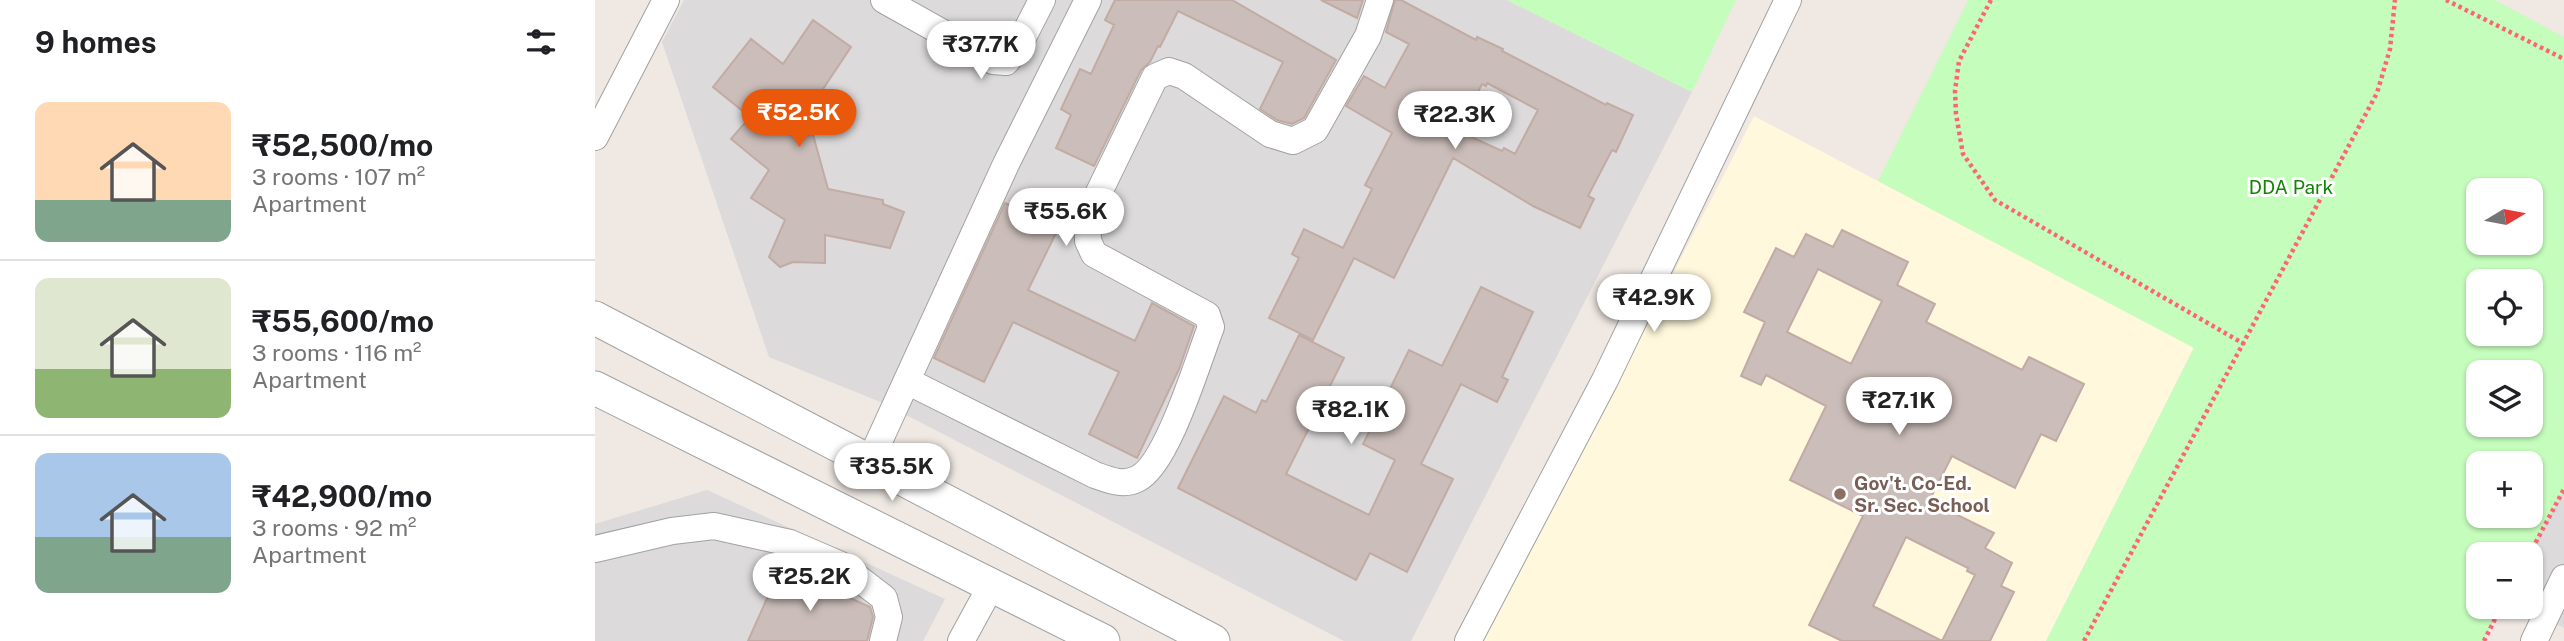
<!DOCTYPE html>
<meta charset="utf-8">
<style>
:root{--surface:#fff;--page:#f2f2f2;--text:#202124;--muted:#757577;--line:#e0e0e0;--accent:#ea580c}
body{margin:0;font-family:"Public Sans",sans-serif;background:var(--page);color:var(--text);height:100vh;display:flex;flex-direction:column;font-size:26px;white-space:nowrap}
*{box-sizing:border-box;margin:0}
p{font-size:23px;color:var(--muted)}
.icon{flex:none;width:38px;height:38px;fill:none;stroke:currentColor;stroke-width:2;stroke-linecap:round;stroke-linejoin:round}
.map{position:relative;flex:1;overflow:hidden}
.drawer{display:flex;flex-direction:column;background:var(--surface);width:595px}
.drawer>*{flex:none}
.needle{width:46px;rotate:80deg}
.controls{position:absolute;left:1871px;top:178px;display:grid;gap:14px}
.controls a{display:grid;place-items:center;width:77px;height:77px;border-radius:14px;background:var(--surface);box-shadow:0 2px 5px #0004;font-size:35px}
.price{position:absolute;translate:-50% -60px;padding:0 16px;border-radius:24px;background:#fff;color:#222;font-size:23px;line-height:46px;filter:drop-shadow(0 2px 4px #0008)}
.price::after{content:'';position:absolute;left:50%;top:42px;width:21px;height:16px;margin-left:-10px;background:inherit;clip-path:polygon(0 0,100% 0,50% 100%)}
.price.active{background:var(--accent);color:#fff}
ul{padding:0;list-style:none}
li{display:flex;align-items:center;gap:21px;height:175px;padding:0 35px}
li+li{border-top:2px solid var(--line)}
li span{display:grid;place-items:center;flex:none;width:196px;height:140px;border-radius:14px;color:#555}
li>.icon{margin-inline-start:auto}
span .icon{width:84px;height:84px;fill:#fffc;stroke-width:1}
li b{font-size:30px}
h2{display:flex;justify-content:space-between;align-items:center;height:84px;padding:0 35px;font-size:30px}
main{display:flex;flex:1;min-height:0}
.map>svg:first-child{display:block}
.residential{fill:#dcdadb}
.education{fill:#fff8dc}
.park{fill:#c5fdbc;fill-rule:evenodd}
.building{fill:#cbbdb9;stroke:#c2aba4;stroke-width:2;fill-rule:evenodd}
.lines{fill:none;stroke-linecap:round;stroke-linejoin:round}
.minor-casing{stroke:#a2a2a2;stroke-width:28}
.tertiary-casing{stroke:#a2a2a2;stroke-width:35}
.path{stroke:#ff6475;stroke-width:4.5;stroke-dasharray:3.5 3.5;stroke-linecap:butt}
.minor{stroke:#fff;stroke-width:26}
.tertiary{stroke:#fff;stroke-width:33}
.education-dot{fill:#8d6e63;stroke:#fff;stroke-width:2.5}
.labels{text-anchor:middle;stroke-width:6;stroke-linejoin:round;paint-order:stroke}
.park-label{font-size:19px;fill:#148304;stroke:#fff}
.education-label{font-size:19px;font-weight:bold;fill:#785e54;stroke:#fff;text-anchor:start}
</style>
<main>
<section class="drawer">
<h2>9 homes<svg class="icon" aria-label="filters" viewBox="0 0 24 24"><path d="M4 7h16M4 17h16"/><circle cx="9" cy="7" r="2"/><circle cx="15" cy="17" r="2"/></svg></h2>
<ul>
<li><span style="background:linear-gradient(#ffd9b3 70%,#7fa58c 0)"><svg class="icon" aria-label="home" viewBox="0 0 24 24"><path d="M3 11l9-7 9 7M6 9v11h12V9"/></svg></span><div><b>₹52,500/mo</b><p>3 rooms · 107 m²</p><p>Apartment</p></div></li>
<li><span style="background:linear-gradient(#dfe7d0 65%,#8fb573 0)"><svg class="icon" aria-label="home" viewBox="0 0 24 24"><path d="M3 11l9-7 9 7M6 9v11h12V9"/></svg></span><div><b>₹55,600/mo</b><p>3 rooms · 116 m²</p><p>Apartment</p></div></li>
<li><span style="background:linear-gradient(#a9c7e8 60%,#7fa58c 0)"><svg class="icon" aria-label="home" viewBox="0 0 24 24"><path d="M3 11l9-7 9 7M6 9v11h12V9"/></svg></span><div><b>₹42,900/mo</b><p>3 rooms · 92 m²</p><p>Apartment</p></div></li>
</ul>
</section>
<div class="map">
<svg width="1969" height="641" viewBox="0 0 1969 641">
<rect width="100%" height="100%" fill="#efe8e3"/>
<path class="residential" d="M89,0h823l185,92 -281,549h-67l-461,-238 -114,-46 -107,-315z
M112,490l238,109 -22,42h-328v-117z
M1969,490v138l-41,-21h8l-3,-52z"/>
<path class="education" d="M1159,116l440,231 -148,294h-562z"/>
<path class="park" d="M912,0h229l-44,92z
M1373,0h527l69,37v453l-36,65h-50v52h22l-17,34h-437l148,-293 -316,-167zM1883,191h53v52h-53zM1883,282h53v52h-53zM1883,373h53v52h-53zM1883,464h53v52h-53z"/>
<path class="building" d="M520,0h117l104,60 -32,58 -12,6 -15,-4 -17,-11 23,-47 -105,-51 -18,36 -2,-1 -8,16 -9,8 -47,96 -38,-18 15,-33 -10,-6 19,-40 11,5 23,-49 -9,-5z
M726,0h42l-6,18z
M800,0h6l75,40 1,-3 26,12 -1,2 104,54 1,-2 26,12 -17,37 -4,-2 -24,46 6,3 -14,29 -47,-22 -80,-48 -59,120 -40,-20 -41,82 -44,-22 30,-60 -7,-4 12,-25 39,19 29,-59 -7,-4 27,-52 -46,-27 18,-30 21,12 24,-44 -23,-12zM892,83l51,27 -23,44 -11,-6 -2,3 -44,-20 24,-47 4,2z
M218,20l38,27 -44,66 21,76 55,11v4l21,8 -14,36 -65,-13v28l-32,-1 -13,5 -11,-10 16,-37 -34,-22 18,-28 -38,-31 19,-22 -37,-30 38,-48 32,25z
M410,203l53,26 -30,61 107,51 17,-38 42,23 -15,43 -42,89 -48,-24 30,-62 -106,-50 -29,60 -50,-24z
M1247,230l66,32 -11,23 38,19 -9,18 96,48 7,-13 55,27 -28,57 -15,-7 -26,54 -63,-32 -23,45 65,32 -9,15 27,15 -11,23 13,6 -24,49h-148l-33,-16 54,-109 -73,-36 36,-74 -60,-31 -5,10 -20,-9 24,-54 -21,-10 32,-64 18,9 12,-23 27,13zM1223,269l64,32 -31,63 -64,-32zM1311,537l62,31 -1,3 8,4 -33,66 -69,-35z
M886,287l52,25 -31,65 6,3 -11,22 -36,-18 -40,80 32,15 -46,93 -37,-19 -14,27 -178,-92 46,-92 32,17 6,-13 4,2 33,-67 45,23 -58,116 83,41 26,-55 -32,-16 46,-94 33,16z
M186,567l89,40 3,10 -6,24h-119z"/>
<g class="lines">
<g class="minor-casing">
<path id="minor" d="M289,0l109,61 13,1 11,-13 25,-49
M0,137l71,-137
M312,381l188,94c14,5 28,11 42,4 30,-13 61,-119 74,-152l-4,-12 -113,-61 -6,-13 -1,-24 68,-140 14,-6 15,5 86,58 23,7 22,-11 53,-94 12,-36
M275,461l136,-297 82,-164
M0,549l77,-18 42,-5 76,17 51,22 43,33 5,19 -6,24
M366,641l30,-55
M873,641l137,-261 183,-380
M1939,641l30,-63"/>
</g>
<g class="tertiary-casing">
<path id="tertiary" d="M0,318l618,323
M0,388l508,253"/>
</g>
<path class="path" d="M1396,0l-32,61 -4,30 1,23 7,40 32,46 249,144
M1851,0l118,59
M1934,555l35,-66
M1489,641l293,-548 13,-44 5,-49
M1889,641l17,-34"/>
<use href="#minor" class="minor"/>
<use href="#tertiary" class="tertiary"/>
</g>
<circle class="education-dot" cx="1245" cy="494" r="7"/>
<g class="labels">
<g class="park-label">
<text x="1696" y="194">DDA Park</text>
</g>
<g class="education-label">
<text x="1259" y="490">Gov't. Co-Ed.<tspan x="1259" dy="22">Sr. Sec. School</tspan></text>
</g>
</g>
</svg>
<div class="controls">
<a><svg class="needle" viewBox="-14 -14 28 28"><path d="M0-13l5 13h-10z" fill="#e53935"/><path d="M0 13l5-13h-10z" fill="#757577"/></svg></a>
<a><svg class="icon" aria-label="locate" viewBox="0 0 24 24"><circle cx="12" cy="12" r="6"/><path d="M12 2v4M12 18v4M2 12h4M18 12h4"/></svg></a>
<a><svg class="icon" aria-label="layers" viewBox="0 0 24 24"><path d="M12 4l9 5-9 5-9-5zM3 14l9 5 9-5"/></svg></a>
<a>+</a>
<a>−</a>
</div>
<b class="price" style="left:386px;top:81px">₹37.7K</b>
<b class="price active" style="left:204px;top:149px">₹52.5K</b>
<b class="price" style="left:860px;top:151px">₹22.3K</b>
<b class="price" style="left:471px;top:248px">₹55.6K</b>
<b class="price" style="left:1059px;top:334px">₹42.9K</b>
<b class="price" style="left:1304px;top:437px">₹27.1K</b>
<b class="price" style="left:756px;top:446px">₹82.1K</b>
<b class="price" style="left:297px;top:503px">₹35.5K</b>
<b class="price" style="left:215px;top:613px">₹25.2K</b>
</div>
</main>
